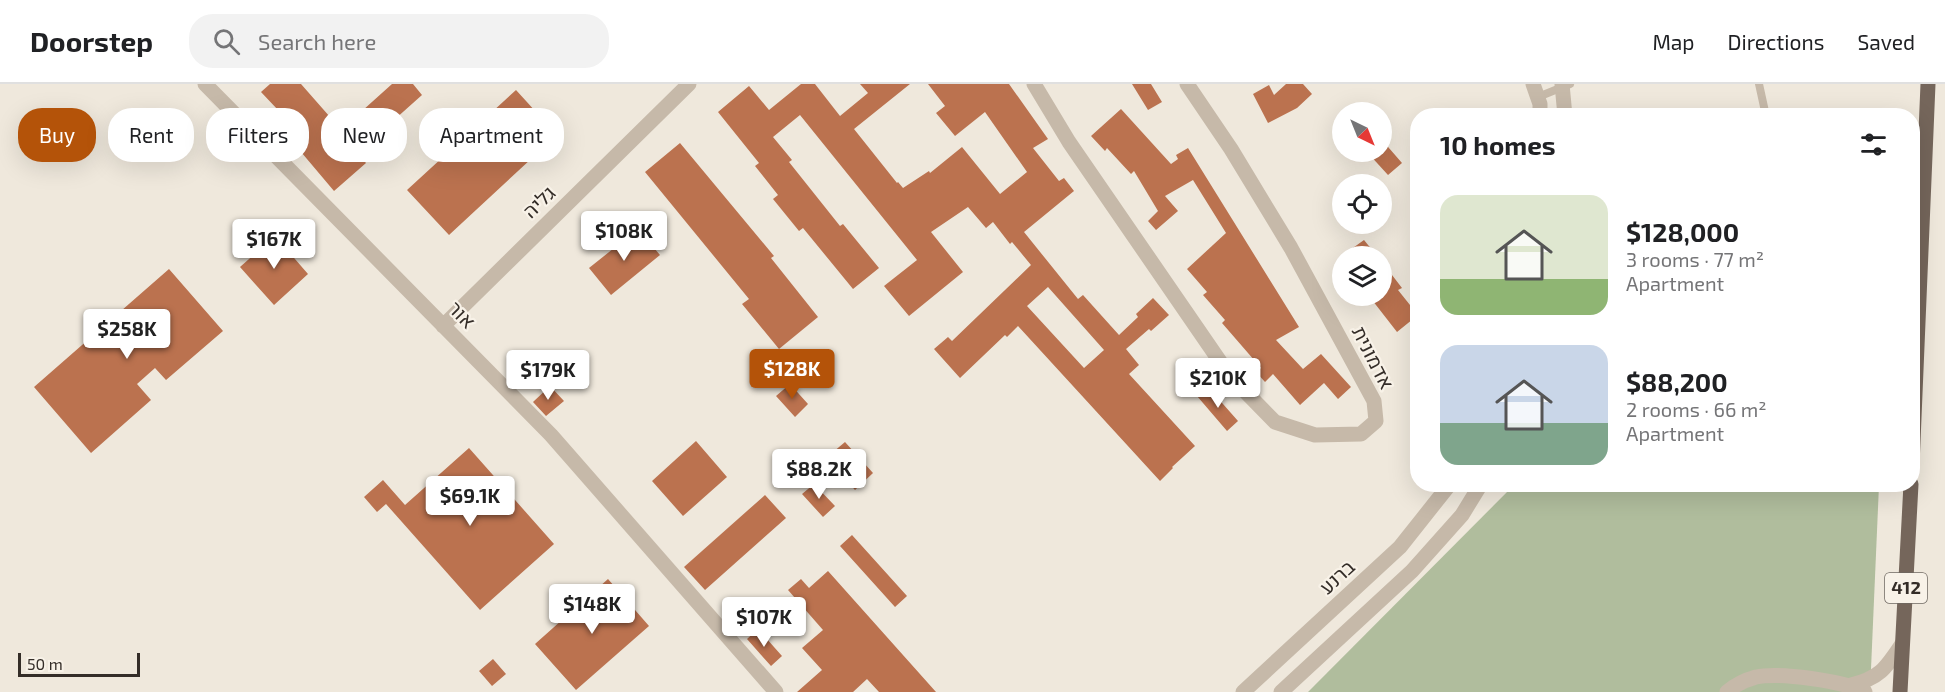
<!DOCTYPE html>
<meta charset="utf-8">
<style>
:root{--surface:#fff;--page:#f2f2f2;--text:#202124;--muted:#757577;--line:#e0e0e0;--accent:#b45309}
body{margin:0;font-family:"Exo 2",Heebo,sans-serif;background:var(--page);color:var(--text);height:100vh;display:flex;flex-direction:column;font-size:22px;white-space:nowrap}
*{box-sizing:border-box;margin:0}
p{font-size:20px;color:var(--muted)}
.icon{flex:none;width:33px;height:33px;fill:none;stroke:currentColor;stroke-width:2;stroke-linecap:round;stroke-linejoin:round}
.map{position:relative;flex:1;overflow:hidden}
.details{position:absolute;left:1410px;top:24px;width:510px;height:384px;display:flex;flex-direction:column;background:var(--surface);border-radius:24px;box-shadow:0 6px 24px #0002}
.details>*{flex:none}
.banner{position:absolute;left:18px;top:24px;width:570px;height:54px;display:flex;gap:12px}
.needle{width:39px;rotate:137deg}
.fabs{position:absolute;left:1332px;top:18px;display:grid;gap:12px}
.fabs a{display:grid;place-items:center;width:60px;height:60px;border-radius:50%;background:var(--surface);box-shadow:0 6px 24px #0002;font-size:30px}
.scale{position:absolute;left:18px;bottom:15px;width:122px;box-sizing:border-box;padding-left:6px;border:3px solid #342d28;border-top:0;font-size:16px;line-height:21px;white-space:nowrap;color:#342d28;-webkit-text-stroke:4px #f8f2e8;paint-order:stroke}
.price{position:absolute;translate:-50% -51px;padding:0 14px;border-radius:6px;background:#fff;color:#222;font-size:20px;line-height:39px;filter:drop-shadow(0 2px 3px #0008)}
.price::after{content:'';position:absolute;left:50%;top:36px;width:18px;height:14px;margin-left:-9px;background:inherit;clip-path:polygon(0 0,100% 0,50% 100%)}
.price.active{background:var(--accent);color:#fff}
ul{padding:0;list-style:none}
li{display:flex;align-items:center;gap:18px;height:150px;padding:0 30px}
li span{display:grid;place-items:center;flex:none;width:168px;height:120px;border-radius:18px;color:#555}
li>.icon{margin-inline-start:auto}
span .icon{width:72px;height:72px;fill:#fffc;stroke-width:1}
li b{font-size:26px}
h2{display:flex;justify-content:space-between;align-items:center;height:72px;padding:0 30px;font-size:26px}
.pill{padding:0 21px;border-radius:24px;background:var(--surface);box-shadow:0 6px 24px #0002;font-size:21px;line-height:54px}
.pill.active{background:var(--accent);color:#fff}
header{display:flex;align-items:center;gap:36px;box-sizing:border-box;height:84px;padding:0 30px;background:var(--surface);border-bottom:2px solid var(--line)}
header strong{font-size:28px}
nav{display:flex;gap:33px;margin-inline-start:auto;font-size:21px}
.search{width:420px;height:54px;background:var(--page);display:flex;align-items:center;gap:15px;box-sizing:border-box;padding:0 21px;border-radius:24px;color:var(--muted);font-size:22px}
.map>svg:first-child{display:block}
.green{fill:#b0bd9d}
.building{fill:#bb724f;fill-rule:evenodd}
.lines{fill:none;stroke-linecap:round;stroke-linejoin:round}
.service{stroke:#c6b9a9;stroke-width:8}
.minor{stroke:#c6b9a9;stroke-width:15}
.primary{stroke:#75665b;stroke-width:15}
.labels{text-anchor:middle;stroke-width:4.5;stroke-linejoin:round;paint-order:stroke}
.shield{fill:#f8f2e8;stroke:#6f6862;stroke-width:1.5}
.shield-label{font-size:18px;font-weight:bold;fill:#342d28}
.street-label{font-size:20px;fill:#342d28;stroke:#f8f2e8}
</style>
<header>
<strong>Doorstep</strong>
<div class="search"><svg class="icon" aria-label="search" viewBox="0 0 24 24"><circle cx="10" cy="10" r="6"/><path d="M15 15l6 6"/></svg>Search here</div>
<nav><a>Map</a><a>Directions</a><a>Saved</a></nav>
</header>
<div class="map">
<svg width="1945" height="608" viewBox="0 0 1945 608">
<rect width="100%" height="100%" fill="#efe8dc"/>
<path class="green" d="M1514,401h365l-9,207h-562z"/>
<path class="building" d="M270,0h31l29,33 2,-2 11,13 49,-44h21l9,11 -65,58 9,10 -32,28 -38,-45 3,-2 -26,-29 5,-5 -17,-18z
M801,0h14l25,32 28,-23 -8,-9h50l-56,45 43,54 1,-1 5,6 26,-17 1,2 32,-26 38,47 27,-22 -42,-60 -30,24 -19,-23 9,-7 -17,-22h81l39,55 -15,9 26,33 5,-3 10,13 -50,41 54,67 5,-4 36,40 19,-18 -2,-3 17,-16 16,17 -18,16 -2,-2 -23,20 13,16 -10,9 66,72 -23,21 1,1 -13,13 -142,-155 -11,11 -2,-2 -45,43 -26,-29 14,-12 4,4 79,-76 -19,-23 -2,2 -17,-22 -7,6 -18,-21 -37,25 32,40 -54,44 -25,-30 33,-26 -117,-145 -27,22 19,23 -3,2 51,64 3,-2 36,44 -26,21 -50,-61 -4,3 -26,-32 5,-4 -23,-29 4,-3 -41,-51 31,-26 20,24zM1048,203l56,63 -20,18 -57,-62z
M1132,0h19l11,18 -14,8z
M1286,0h17l9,10 -15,14 -29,15 -15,-29 16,-9 5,10z
M516,6l41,45 -108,100 -42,-45z
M1121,25l50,55 7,-5 -2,-4 12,-7 111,179 -23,13 27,29 18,-15 30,33 -13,12 -14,-16 -24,22 -27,-31 -8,8 -9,-10 5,-4 -39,-45 3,-3 -22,-25 4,-3 -20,-23 39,-36 -33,-53 -28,16 13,15 -22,19 -8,-9 10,-10 -24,-40 -3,3 -24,-26 -2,3 -14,-15z
M1382,56l20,23 -14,12 -21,-23h15z
M680,59l94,113 -3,2 47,59 -39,32 -37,-45 7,-5 -104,-127z
M638,145l22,26 -49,40 -22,-27z
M275,152l33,38 -34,31 -34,-38z
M1364,156l13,16h-35l15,-11z
M1382,178l20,26 -4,2 20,25 -21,17 -28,-36h13z
M169,185l54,62 -57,49 -11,-12 -18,16 14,16 -60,53 -57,-66z
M790,300l18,20 -13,13 -19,-21z
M550,302l14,15 -18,15 -13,-14z
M1208,303l30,34 -11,10 -30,-35z
M696,357l31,36 -44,39 -31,-35z
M845,358l28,31 -18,17 -29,-32z
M469,364l85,96 -74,66 -94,-106 -9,8 -13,-15 19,-17 22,25z
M814,400l21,22 -12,11 -21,-23z
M765,411l21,23 -81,72 -21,-23z
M852,451l55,61 -12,11 -55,-61z
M828,487l108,121h-57l-12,-13 -14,13h-56l25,-22 -20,-22 21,-18 -35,-40 13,-11 8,9z
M608,495l41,47 -73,64 -41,-46z
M758,545l24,27 -11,10 -24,-27z
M493,575l13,15 -14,12 -13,-15z"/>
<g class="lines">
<path class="service" d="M1759,0l7,32
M1538,13l32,-13"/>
<path class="minor" d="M205,0l346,351 225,257
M1034,0l35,58 161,234 45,46 40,13 46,-1 15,-13 -2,-20 -83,-153 -60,-99 -44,-65
M1533,0l7,20v12
M1562,0l3,32
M443,242l246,-242
M1851,601c29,-7 35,-17 51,-41
M1243,608l157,-145 50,-63
M1281,608l131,-121 50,-56 19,-31
M1727,608c8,-7 18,-12 29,-15 24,-5 87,4 109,15"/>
<path class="primary" d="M1912,381l16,-381
M1900,608l11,-208"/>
</g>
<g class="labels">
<rect class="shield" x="1885" y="489" width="42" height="30" rx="4.5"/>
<g class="shield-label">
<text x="1906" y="510">412</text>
</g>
<g class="street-label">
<text transform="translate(539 118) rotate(-44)" y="7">גליה</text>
<text transform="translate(462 231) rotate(46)" y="7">אור</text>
<text transform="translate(1373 274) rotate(63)" y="7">אדמונית</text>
<text transform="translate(1337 493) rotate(-43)" y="7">ברנע</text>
</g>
</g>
</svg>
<div class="fabs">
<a><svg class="needle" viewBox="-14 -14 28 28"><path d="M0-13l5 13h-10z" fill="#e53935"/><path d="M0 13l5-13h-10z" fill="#757577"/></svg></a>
<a><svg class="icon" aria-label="locate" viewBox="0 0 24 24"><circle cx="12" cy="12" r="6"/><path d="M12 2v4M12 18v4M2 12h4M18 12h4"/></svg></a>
<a><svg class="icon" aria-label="layers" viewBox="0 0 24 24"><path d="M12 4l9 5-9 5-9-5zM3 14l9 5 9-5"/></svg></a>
</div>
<div class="scale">50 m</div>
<b class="price" style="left:624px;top:178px">$108K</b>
<b class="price" style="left:274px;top:186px">$167K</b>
<b class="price" style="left:127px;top:276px">$258K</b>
<b class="price active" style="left:792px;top:316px">$128K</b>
<b class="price" style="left:548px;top:317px">$179K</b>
<b class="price" style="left:1218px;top:325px">$210K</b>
<b class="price" style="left:819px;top:416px">$88.2K</b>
<b class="price" style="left:470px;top:443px">$69.1K</b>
<b class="price" style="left:592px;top:551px">$148K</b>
<b class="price" style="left:764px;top:564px">$107K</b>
<div class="banner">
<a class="pill active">Buy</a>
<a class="pill">Rent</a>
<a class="pill">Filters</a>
<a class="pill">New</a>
<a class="pill">Apartment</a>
</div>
<section class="details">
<h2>10 homes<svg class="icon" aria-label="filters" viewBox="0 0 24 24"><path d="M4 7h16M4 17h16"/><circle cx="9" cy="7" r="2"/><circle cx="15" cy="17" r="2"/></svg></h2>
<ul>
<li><span style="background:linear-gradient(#dfe7d0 70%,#8fb573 0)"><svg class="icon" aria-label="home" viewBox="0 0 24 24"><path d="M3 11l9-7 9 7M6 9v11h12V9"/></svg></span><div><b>$128,000</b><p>3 rooms · 77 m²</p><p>Apartment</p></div></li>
<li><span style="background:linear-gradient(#c9d6e8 65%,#7fa58c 0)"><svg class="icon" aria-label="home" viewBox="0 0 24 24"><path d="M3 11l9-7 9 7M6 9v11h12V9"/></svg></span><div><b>$88,200</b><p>2 rooms · 66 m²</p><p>Apartment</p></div></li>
</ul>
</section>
</div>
